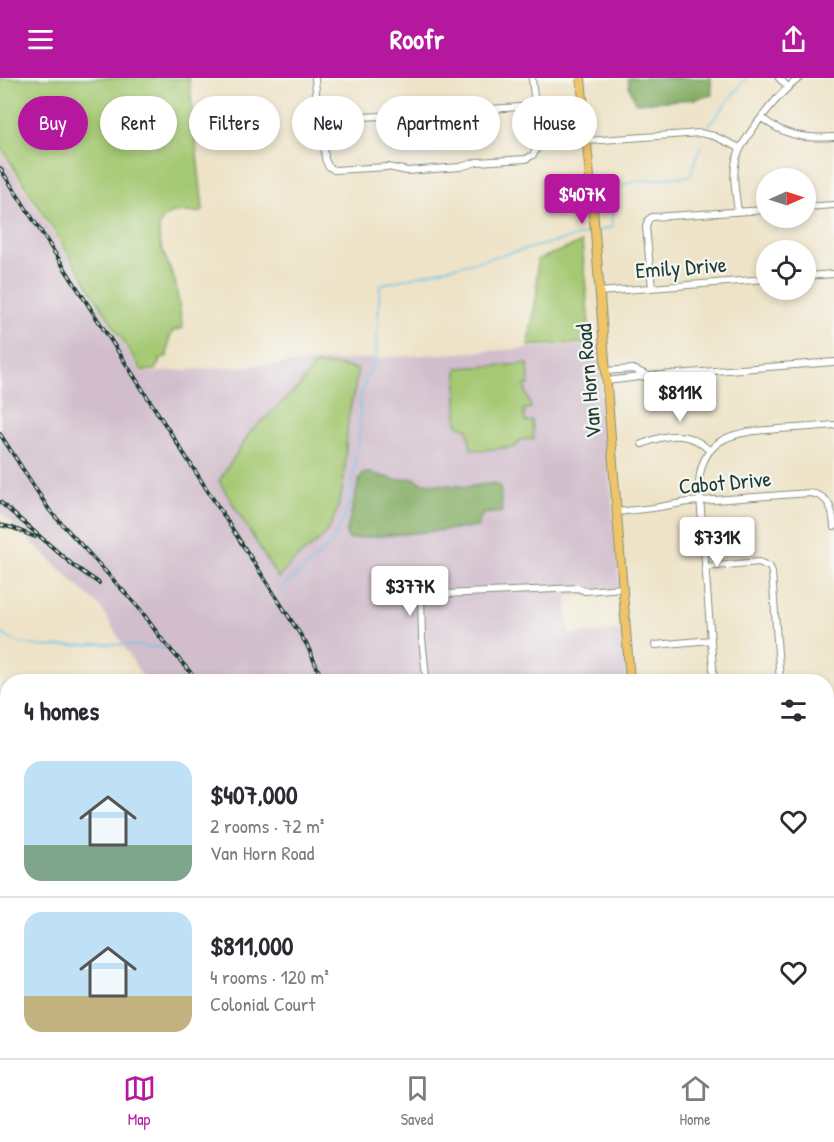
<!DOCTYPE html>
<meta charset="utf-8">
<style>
:root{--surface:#fff;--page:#f7f7f7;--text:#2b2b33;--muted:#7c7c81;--line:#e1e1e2;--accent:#b5179e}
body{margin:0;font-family:"Patrick Hand",sans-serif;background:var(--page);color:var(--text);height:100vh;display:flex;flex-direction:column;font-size:22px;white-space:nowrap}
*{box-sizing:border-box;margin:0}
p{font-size:20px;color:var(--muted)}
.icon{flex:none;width:33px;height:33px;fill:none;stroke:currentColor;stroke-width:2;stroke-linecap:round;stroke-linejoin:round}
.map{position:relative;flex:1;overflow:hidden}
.drawer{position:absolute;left:0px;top:596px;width:834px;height:386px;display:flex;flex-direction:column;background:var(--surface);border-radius:24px 24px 0 0;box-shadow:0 3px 9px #0003}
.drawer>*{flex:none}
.guide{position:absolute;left:18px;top:18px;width:798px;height:54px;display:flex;gap:12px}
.needle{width:39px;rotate:87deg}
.controls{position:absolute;left:756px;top:90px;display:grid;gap:12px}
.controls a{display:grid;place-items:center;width:60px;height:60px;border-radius:50%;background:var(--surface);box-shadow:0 3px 9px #0003;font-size:30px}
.price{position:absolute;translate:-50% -51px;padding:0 14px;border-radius:6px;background:#fff;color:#222;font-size:20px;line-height:39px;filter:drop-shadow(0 2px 3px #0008)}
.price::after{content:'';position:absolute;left:50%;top:36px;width:18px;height:14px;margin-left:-9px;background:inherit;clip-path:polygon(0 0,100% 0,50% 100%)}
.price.current{background:var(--accent);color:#fff}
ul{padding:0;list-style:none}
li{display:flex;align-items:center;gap:18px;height:150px;padding:0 24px}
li+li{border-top:2px solid var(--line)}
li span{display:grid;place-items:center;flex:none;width:168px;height:120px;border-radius:18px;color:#555}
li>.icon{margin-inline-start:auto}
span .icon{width:72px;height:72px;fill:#fffc;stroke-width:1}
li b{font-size:26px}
h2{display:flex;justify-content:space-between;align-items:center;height:72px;padding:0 24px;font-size:26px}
.tag{padding:0 21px;border-radius:27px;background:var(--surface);box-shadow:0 3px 9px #0003;font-size:21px;line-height:54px}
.tag.current{background:var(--accent);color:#fff}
header{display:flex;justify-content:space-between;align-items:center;height:78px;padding:0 24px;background:var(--accent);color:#fff;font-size:27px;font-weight:700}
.tab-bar{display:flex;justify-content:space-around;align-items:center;height:84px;border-top:2px solid var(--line);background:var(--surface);font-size:16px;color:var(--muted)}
.tab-bar a{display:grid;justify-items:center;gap:3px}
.tab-bar .current{color:var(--accent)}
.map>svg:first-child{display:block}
.built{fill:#f5cfdb}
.industrial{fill:#d1bdcc}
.green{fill:#a5c973;stroke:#628354;stroke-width:1.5}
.forest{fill:#84ad65;stroke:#52754c;stroke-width:1.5}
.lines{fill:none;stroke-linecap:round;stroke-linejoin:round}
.stream{stroke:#6bc3e8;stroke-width:1.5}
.minor-casing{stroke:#86907e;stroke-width:8}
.major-casing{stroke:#86907e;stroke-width:10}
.minor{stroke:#fff;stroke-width:6}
.major{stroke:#eec569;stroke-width:8}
.rail-casing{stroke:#1f3d34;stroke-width:4}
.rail{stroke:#f6f6f2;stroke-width:1.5;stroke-dasharray:4.5;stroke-linecap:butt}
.labels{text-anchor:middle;stroke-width:4.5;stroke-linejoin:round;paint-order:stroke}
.street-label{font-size:22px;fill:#1f3d34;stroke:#f6f6f2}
</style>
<header><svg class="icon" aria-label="menu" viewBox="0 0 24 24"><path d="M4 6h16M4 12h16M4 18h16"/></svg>Roofr<svg class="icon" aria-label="share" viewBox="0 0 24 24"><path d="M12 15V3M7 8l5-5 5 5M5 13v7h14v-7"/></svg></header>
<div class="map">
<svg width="834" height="980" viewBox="0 0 834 980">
<rect width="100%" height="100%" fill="#f6f6f2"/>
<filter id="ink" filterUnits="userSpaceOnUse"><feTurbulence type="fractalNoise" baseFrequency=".0167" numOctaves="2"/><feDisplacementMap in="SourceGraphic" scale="12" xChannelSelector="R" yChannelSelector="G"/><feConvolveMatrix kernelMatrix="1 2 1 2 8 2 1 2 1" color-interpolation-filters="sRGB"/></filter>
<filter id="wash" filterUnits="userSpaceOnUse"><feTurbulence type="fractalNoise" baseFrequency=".008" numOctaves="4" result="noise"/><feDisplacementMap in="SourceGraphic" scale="24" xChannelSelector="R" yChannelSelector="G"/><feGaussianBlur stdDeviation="1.35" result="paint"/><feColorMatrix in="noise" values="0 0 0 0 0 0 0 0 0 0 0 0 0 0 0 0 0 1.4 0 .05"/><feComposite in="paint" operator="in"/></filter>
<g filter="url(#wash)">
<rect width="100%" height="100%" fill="#eee3c7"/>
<path class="built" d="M827,842h7v138h-39l-1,-6h32z"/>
<path class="industrial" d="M0,73l141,222 457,-29 22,248 -53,4 2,39 54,-5 4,51h-482l-45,-74 -100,-95z
M117,974h383l4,6h-386z"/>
<path class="green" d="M0,0h189l14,132 -2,2c-10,1 -28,-2 -36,5 -17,15 6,49 10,65 3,15 5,31 8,46l-10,3 -4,8 -2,17 -7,4 -5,10 -13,1 -142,-225z
M582,164l7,85 -5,16 -56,3 9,-52v-34z
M526,286h2l1,21h-4c0,9 5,15 6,23l-7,1 1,13 7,-1 2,18 -14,1 -4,7 -35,3 -10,-1 -3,-20 -10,-3 -1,-3v-55z
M314,287h22l21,4c1,15 -6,30 -8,45 -6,40 1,84 -24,120 -6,10 -20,16 -28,24 -7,6 -13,13 -19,20l-59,-97 32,-50 49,-45z"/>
<path class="forest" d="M628,0h83l1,17 -17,4 -59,4 -7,-17z
M363,395h7l26,7 18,-2 8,5 47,4 24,-4 7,3 2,26 -20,2 -5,13 -128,12 -3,-5 13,-54z"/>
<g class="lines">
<path class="stream" d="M709,47l37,-47
M599,153l13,-4v-40l25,-6 53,-5 11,-31
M280,512l51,-46 14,-27 6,-24 9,-64v-31l8,-25 8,-17 4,-71 211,-52
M0,554c26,23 73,12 105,12 21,0 41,3 62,4"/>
</g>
</g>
<g filter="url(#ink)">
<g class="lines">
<g class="minor-casing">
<path id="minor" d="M315,0l2,28 5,13 3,40 3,7 6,4 54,-3 19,4 53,-4 17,-5 49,-3 7,-4 6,-10 -7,-67
M779,0l9,9
M762,40c22,18 44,21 72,19
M322,41l59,-3 19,-6 54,-3 18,3 63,-4
M587,63l113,-8 14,3 26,12
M806,129l28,-2
M738,134c-2,-17 -6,-35 -2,-52 6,-22 45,-70 64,-82
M806,198l28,-2
M652,210l-6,-61 2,-7 4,-3 114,-7
M599,214l167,-13
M605,293l28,-2 14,6
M606,303l42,-5 186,-14
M642,366c25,-10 47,-14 68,7
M617,434l36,-4 35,-6 121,-9c20,2 24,16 25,34
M705,489l54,-5 11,5 2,6 8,108
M655,567l56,-5
M429,603l-3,-4 -4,-39 -1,-43 157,-7 7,3 38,-3
M714,603l-15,-198c3,-49 40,-51 79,-54 19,-1 37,-2 56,-4
M826,721h8
M826,824h8
M826,832h8
M0,878h8"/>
</g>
<g class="major-casing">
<path id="major" d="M581,0l14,154 35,449
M672,974l1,6"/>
</g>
<use href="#minor" class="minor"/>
<use href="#major" class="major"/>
<g class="rail-casing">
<path id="rail" d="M0,90l307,477 16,36
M0,356l50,77 89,97 24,33 35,40
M0,424l74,64 25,17
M0,447l13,3 22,9
M479,974l4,6
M492,974l4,6"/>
</g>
<use href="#rail" class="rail"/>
</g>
</g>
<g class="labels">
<g class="street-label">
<text transform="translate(681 189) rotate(-4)" y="8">Emily Drive</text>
<text transform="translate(588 303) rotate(-95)" y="8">Van Horn Road</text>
<text transform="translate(725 404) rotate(-5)" y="8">Cabot Drive</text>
</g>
</g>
</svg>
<div class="controls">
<a><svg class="needle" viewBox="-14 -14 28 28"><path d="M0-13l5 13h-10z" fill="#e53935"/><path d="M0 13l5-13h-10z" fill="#7c7c81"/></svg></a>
<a><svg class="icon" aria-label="locate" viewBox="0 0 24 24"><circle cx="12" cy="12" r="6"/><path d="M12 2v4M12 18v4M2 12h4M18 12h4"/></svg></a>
</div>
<b class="price current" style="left:582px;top:147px">$407K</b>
<b class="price" style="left:680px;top:345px">$811K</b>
<b class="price" style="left:717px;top:490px">$731K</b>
<b class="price" style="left:410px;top:539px">$377K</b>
<div class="guide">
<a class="tag current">Buy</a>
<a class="tag">Rent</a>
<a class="tag">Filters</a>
<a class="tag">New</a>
<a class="tag">Apartment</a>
<a class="tag">House</a>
</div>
<section class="drawer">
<h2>4 homes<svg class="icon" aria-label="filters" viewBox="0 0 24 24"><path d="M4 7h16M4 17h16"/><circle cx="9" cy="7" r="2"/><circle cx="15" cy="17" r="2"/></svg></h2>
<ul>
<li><span style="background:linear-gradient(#bfe0f5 70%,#7fa58c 0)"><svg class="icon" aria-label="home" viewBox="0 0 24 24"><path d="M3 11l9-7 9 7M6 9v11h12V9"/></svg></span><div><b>$407,000</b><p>2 rooms · 72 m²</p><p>Van Horn Road</p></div><svg class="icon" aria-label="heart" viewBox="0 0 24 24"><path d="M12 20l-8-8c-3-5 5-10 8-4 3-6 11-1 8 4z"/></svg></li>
<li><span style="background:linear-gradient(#bfe0f5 70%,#c2b280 0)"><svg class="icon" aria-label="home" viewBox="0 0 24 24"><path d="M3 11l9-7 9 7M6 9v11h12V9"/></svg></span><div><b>$811,000</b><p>4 rooms · 120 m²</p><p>Colonial Court</p></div><svg class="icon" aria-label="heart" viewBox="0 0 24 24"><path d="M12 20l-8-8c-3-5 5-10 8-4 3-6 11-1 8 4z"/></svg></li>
</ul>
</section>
</div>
<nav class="tab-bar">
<a class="current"><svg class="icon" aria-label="map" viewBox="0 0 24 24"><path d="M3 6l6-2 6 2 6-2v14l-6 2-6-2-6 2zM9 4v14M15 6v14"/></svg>Map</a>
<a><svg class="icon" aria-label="saved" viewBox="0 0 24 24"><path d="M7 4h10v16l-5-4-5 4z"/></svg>Saved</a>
<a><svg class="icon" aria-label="home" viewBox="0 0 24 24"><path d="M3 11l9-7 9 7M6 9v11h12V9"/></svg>Home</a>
</nav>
